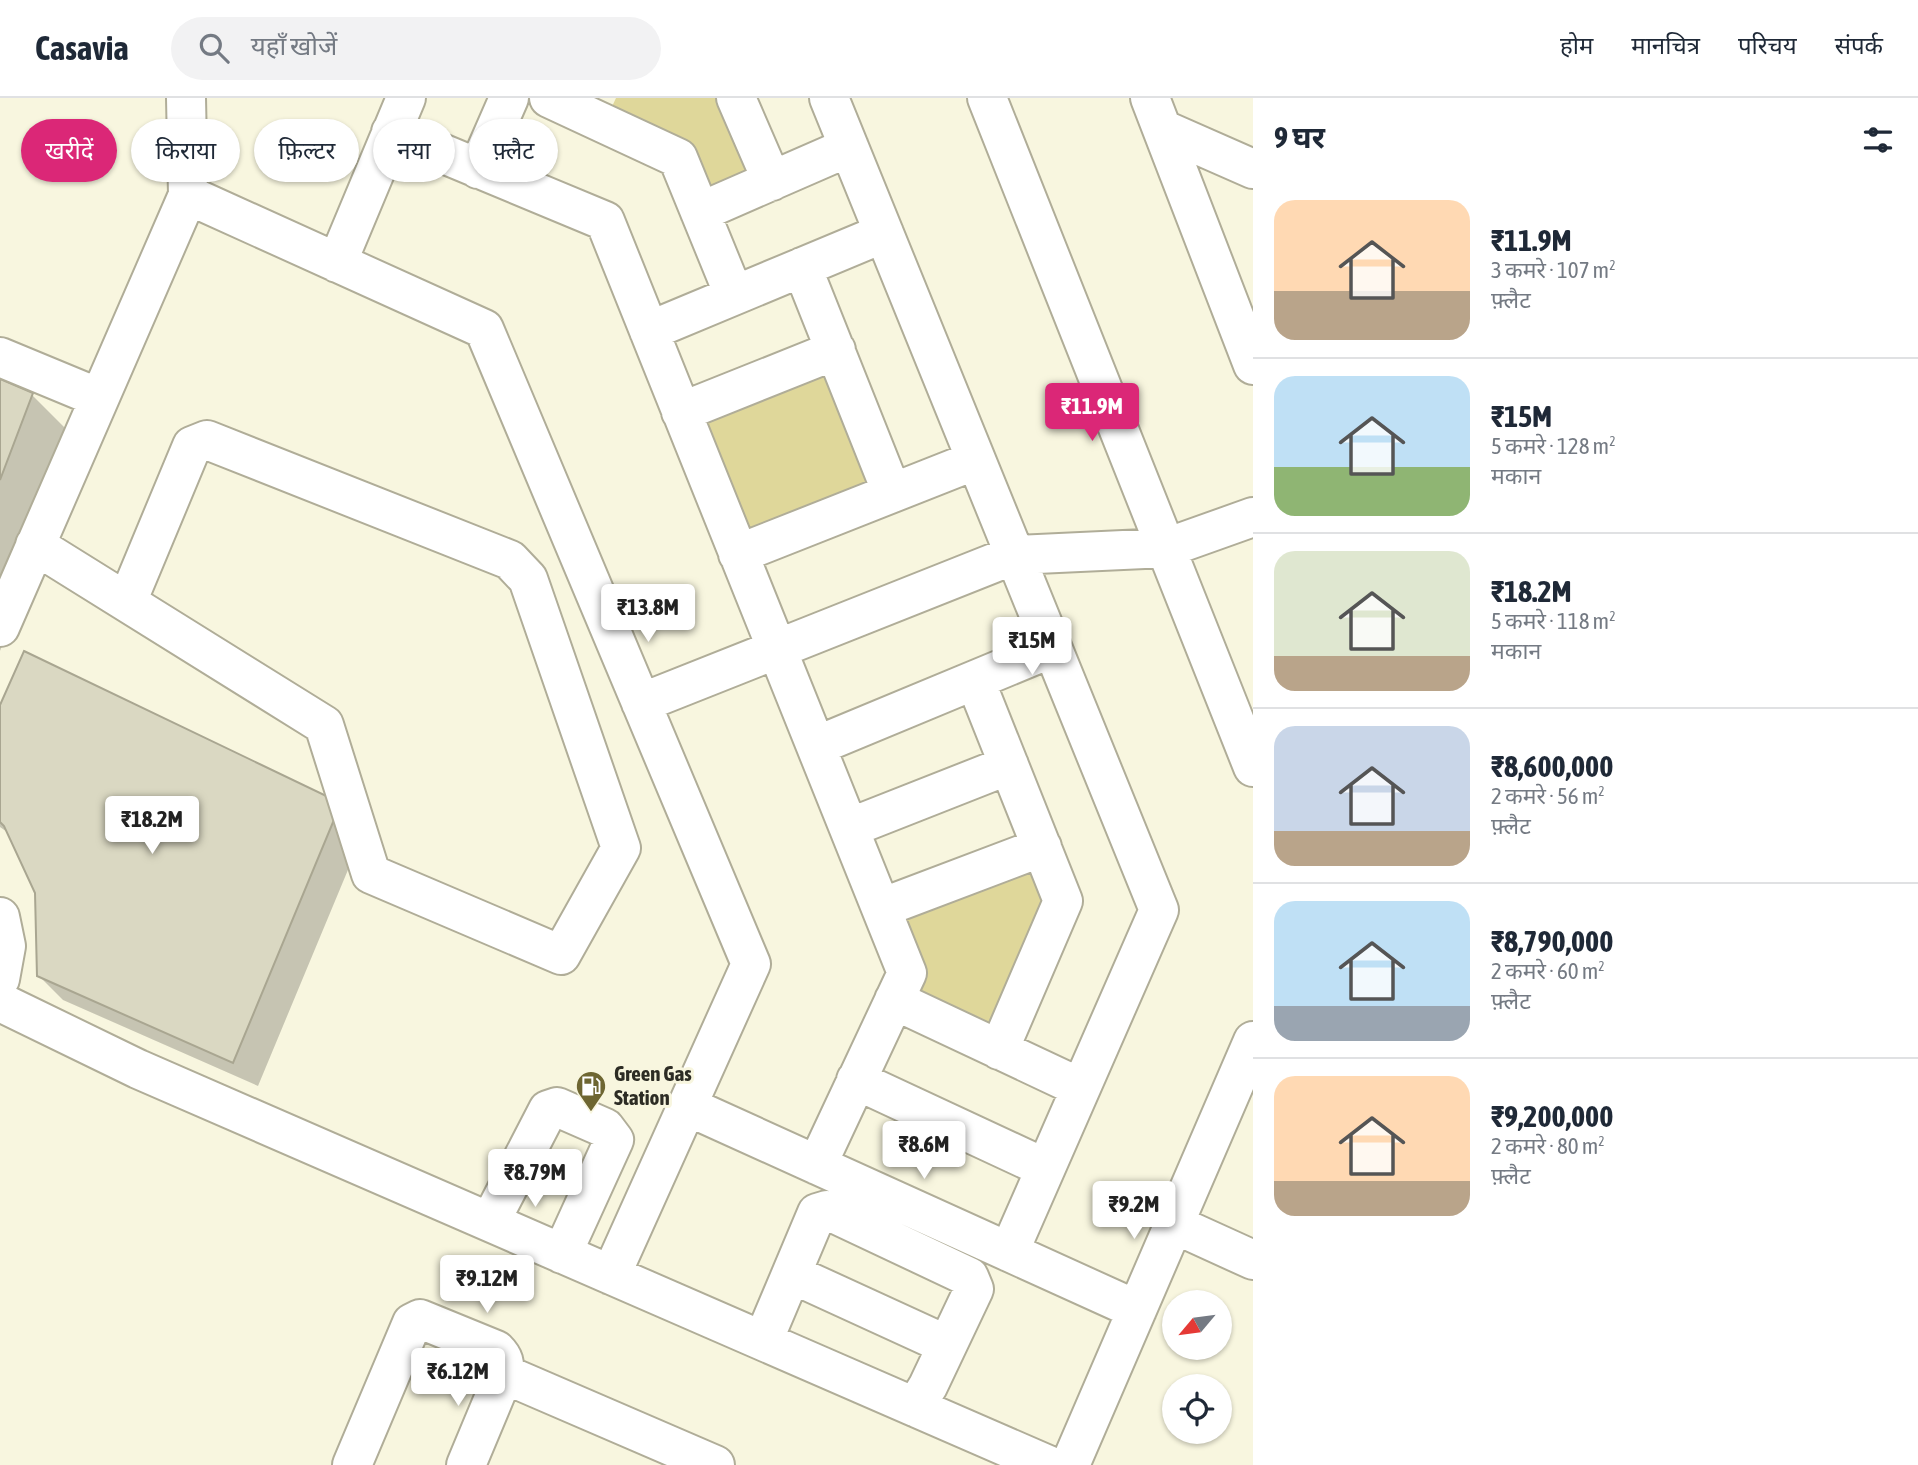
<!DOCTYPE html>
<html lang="hi">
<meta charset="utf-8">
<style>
:root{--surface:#fff;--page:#f2f2f3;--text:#1f2937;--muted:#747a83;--line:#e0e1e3;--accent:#db2777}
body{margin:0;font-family:"Asap Condensed","Noto Sans Devanagari",sans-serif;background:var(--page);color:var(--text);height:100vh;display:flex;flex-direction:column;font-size:26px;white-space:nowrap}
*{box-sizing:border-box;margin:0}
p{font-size:23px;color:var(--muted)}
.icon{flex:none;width:38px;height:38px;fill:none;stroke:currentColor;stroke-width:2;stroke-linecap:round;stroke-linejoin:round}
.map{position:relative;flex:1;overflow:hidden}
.side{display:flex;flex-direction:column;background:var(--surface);width:665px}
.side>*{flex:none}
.hud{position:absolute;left:21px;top:21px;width:665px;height:63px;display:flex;gap:14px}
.needle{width:46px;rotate:241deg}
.tools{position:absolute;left:1162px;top:1192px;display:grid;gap:14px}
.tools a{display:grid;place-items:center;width:70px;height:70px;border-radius:50%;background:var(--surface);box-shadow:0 2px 5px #0004;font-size:35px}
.price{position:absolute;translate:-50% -60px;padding:0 16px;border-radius:7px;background:#fff;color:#222;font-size:23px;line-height:46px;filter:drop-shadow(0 2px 4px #0008)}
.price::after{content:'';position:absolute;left:50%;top:42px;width:21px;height:16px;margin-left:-10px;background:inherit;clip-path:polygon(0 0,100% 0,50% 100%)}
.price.current{background:var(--accent);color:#fff}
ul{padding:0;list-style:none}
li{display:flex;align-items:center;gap:21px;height:175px;padding:0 21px}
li+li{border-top:2px solid var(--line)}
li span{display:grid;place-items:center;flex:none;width:196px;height:140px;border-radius:21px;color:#555}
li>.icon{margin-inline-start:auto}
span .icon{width:84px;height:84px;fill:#fffc;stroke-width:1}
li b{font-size:30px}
h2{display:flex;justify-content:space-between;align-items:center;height:84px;padding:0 21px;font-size:30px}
.pill{padding:0 24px;border-radius:32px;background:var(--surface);box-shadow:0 2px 5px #0004;font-size:24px;line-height:63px}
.pill.current{background:var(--accent);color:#fff}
header{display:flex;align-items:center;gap:42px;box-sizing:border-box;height:98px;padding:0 35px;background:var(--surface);border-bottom:2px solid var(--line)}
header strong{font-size:33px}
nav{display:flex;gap:38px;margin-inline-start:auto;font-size:24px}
.search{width:490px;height:63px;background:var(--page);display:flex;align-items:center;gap:18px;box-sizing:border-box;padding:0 24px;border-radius:38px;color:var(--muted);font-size:26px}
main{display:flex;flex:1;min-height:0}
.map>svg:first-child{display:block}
.green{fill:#dfd79a}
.shadow{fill:#0003}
.building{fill:#dad8c2;stroke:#a9a691;stroke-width:2}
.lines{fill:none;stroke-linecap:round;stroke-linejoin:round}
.minor-casing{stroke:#b0ad98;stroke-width:42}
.minor{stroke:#fff;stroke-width:38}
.labels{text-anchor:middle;stroke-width:6;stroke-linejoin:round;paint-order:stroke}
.poi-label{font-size:21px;font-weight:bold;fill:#2d2c24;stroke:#f8f6df;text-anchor:start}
</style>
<header>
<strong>Casavia</strong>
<div class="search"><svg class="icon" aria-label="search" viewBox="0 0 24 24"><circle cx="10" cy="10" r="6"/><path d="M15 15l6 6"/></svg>यहाँ खोजें</div>
<nav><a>होम</a><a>मानचित्र</a><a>परिचय</a><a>संपर्क</a></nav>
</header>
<main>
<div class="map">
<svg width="1253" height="1367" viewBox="0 0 1253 1367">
<rect width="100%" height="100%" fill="#f8f6df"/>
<path class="green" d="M616,0h108l33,75 -51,22 -97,-82z
M829,268l50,119 -135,52 -51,-119z
M1033,764l14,43 -51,127 -84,-37 -16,-82z"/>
<path class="shadow" d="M0,283l32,14 47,47 -79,209z
M0,611l365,120 -107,257 -195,-86 -25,-25 -2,-82 -26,-59 -10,-7z"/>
<path class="building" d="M0,281l33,14 -33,87z
M24,553l317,152 -108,260 -196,-87 -2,-83 -31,-67 -4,-4v-117z"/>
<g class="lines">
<g class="minor-casing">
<path id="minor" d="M549,0l129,60 56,137
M736,0l36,83
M829,0l330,812 -150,342
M987,0l266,669
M1150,0l103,267
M1162,31l91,40
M391,34l214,89 302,752 -90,192
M478,71l31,-71
M188,97l296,134 267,635 -140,311
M700,114l149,-65
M337,165l69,-165
M802,169l90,226
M649,233l235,-98
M0,259l99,41
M681,314l155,-62
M35,447l289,180 47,149 190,81 60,-107 -93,-269 -18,-19 -303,-120 -15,6 -65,156
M738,456l238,-94
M0,529l188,-432 -2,-97
M975,582l88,221 -64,149
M641,605l373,-148 152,-7 87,-31
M816,648l236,-98
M849,730l160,-63
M881,810l161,-61
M0,819l6,29 -6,33
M894,902l187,88
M0,904l138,67 910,396
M856,982l189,88
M687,1008l450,204
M490,1124l58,-112 9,-3 48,21 9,12 -52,114
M1174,1126l79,36
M792,1176l155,71
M763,1243l54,-128 10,-3 142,67 5,12 -46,97 -13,21
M352,1367l60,-142 8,-4 76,31c8,8 9,13 8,24l211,91
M466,1367l38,-91
M1070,1367l183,-424"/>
</g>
<use href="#minor" class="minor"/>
</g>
<defs>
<g id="fuel-pin" transform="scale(1.575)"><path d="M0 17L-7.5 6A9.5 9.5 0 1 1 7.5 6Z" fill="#6e6632" stroke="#f8f6df"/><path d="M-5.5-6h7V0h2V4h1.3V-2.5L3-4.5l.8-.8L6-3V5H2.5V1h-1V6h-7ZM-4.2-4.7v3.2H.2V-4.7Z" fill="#fff"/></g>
</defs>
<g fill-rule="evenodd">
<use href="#fuel-pin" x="591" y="988"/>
</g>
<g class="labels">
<g class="poi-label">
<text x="614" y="983">Green Gas<tspan x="614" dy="24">Station</tspan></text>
</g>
</g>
</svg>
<div class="tools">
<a><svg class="needle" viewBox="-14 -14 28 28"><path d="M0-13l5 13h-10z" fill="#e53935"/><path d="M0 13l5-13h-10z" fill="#747a83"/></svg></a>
<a><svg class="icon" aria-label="locate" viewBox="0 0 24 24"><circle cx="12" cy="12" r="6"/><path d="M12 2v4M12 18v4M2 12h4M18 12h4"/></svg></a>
</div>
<b class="price current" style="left:1092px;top:345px">₹11.9M</b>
<b class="price" style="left:648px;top:546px">₹13.8M</b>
<b class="price" style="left:1032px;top:579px">₹15M</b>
<b class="price" style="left:152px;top:758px">₹18.2M</b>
<b class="price" style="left:924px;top:1083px">₹8.6M</b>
<b class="price" style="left:535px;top:1111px">₹8.79M</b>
<b class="price" style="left:1134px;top:1143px">₹9.2M</b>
<b class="price" style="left:487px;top:1217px">₹9.12M</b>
<b class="price" style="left:458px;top:1310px">₹6.12M</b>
<div class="hud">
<a class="pill current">खरीदें</a>
<a class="pill">किराया</a>
<a class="pill">फ़िल्टर</a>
<a class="pill">नया</a>
<a class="pill">फ़्लैट</a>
</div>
</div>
<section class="side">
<h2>9 घर<svg class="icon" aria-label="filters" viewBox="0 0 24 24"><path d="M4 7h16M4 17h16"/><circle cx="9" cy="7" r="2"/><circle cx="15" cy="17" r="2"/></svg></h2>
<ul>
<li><span style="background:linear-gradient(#ffd9b3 65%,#b9a48a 0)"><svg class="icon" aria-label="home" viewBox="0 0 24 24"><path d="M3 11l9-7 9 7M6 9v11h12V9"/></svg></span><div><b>₹11.9M</b><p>3 कमरे · 107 m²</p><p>फ़्लैट</p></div></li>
<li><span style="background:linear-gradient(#bfe0f5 65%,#8fb573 0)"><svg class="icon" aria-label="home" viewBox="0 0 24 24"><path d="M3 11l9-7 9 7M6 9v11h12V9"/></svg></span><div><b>₹15M</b><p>5 कमरे · 128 m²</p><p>मकान</p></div></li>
<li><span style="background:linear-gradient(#dfe7d0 75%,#b9a48a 0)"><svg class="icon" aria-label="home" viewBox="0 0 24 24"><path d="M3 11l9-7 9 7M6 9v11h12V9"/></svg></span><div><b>₹18.2M</b><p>5 कमरे · 118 m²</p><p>मकान</p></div></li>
<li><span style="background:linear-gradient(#c9d6e8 75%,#b9a48a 0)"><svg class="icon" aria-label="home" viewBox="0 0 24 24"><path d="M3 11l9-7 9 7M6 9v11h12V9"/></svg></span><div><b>₹8,600,000</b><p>2 कमरे · 56 m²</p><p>फ़्लैट</p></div></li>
<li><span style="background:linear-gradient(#bfe0f5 75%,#9aa5b1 0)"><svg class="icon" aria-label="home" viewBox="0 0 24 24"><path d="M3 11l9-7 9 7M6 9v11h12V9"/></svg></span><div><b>₹8,790,000</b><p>2 कमरे · 60 m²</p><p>फ़्लैट</p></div></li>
<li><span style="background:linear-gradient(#ffd9b3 75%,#b9a48a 0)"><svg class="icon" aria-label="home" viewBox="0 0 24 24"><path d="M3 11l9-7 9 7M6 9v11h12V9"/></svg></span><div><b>₹9,200,000</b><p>2 कमरे · 80 m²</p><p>फ़्लैट</p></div></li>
</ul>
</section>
</main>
